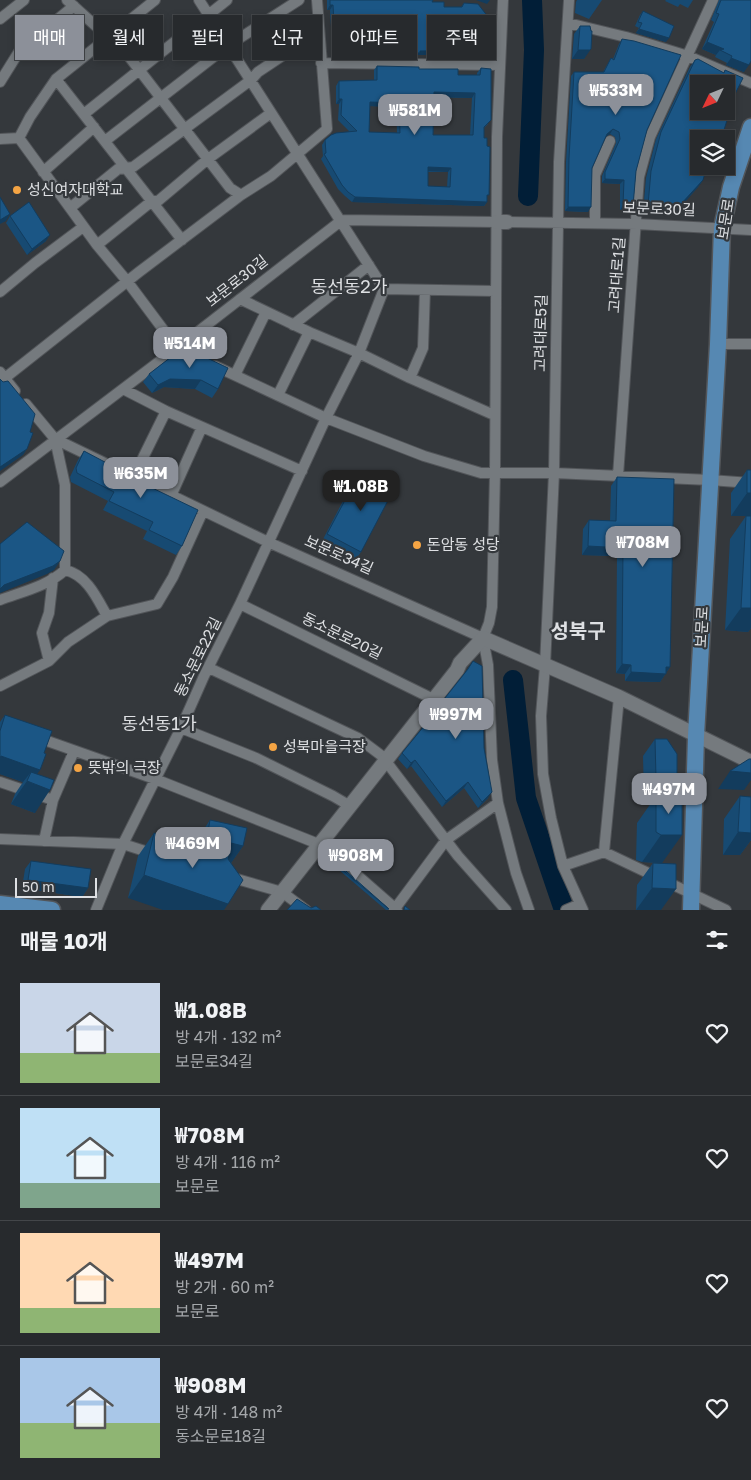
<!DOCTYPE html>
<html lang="ko">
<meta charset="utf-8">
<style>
:root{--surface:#272a2d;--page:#333639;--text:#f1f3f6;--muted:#a4a7aa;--line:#434649;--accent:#8c9099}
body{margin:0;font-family:"Golos Text","Noto Sans KR",sans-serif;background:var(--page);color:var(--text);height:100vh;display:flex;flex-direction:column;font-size:19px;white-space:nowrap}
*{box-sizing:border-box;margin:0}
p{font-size:16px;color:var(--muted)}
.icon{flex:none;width:28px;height:28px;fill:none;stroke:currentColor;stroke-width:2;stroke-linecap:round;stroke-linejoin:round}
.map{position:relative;height:910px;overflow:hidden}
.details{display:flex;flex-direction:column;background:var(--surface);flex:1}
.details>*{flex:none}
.hud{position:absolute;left:15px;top:15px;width:500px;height:45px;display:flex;gap:10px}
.needle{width:32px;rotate:227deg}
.fabs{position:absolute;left:690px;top:75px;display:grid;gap:10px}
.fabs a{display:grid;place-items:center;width:45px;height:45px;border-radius:0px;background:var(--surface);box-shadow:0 2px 8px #0003,0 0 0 1px var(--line);font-size:25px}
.scale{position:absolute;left:15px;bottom:12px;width:82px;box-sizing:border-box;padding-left:5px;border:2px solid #dee0e3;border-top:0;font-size:14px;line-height:18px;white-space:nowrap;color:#dee0e3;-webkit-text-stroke:4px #34383c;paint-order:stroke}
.price{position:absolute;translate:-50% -42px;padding:0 11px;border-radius:10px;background:var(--accent);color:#fff;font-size:16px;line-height:32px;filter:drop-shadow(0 1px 2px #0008)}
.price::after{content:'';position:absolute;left:50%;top:30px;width:15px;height:11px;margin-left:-8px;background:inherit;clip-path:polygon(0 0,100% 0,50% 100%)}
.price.on{background:#222;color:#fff}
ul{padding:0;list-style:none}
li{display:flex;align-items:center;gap:15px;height:125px;padding:0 20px}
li+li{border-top:1px solid var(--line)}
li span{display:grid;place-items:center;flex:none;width:140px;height:100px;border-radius:0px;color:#555}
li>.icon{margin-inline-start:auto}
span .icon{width:60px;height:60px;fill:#fffc;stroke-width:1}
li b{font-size:21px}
h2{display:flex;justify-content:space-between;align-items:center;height:60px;padding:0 20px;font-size:21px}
.pill{padding:0 18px;border-radius:0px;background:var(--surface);box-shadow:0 2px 8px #0003,0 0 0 1px var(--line);font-size:18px;line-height:45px}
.pill.on{background:var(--accent);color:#fff}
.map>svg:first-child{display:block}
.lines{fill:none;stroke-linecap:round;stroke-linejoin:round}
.river{stroke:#011e37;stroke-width:20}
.street-casing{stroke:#525559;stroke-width:12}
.secondary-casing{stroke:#525559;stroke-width:16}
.primary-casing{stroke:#525559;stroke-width:19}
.street{stroke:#757a7e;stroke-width:10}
.secondary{stroke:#757a7e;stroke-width:14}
.primary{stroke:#5688b2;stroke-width:16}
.wall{fill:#174a72;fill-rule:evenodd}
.shaded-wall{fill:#133c5d}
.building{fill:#1b5685;stroke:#133c5d;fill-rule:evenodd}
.poi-dot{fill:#f4a444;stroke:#34383c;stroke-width:2}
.labels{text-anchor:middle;stroke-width:4.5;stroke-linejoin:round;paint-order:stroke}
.poi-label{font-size:15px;fill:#dee0e3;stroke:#34383c;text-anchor:start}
.street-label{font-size:15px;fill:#dee0e3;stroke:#34383c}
.quarter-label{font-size:18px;fill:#dee0e3;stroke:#34383c}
.district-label{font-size:20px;font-weight:bold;fill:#dee0e3;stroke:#34383c}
</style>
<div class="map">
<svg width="751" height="910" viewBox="0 0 751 910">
<rect width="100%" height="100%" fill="#34383c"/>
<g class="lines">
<path class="river" d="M528,196l6,-146 -2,-50
M513,680l13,118 38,112"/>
<g class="street-casing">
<path id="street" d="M67,0l41,37 9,4 113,147 11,7
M199,0l185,289
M569,0l-10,162 -5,311 -9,193 -4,50 2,58 8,44 12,48 20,44
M0,19l24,-19
M568,23l58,14 62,19 63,27
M321,63l179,2
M56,79l126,161
M0,82l20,-32 54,-44
M84,114l143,-114
M19,138l11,-21 26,-38 99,-79
M0,139l19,-1 78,107 30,36 50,67 16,7
M105,141l124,-96 70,-45
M43,172l51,-45
M70,208l48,-39 15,-2 118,-87 7,-8 42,-28 20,-1
M507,222l129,2 115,6
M595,223v-48l15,-34
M97,245l55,-44h6l50,-42 63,-46
M384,289l111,2
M0,292l35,-29 48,-36
M240,299l69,33 50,21 51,25 84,37
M293,325l76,-60
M718,344h33
M215,366l111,52 98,38 57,17h73l156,7 41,3
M0,372l15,19
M235,375l31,-63
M410,378l13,-30 2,-58
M1,381l138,-109 102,-77 30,-19 56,-47 -10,-129
M123,389l43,22 136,60
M278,395l31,-63
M26,404l29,35 213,103 215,96
M618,476l21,-299 11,-40 63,-137
M133,478l33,-67
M0,482l177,-134 165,-128 155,2
M171,496l31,-69
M65,570c22,5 32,28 42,46
M0,600c21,-8 48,-14 65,-30v-85l-10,-46
M240,604l189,93
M483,638l6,-15 3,-16 3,-135 2,-335 6,-137
M483,638l5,27 4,95 6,43 18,70 13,37
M49,661l-7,-28 7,-20 4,-35
M209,668l149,70 24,18
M0,686l49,-25 19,-19 39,-26 50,-12 16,-27 30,-66
M181,728l75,30 77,38 12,7
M36,737l119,42 161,64
M385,760l73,96 48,54
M0,782l53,18
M0,839l123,5 31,10
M44,841l9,-41 21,-49
M319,846l30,22 48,42
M604,852l15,-155
M563,866l41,-14 122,58
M230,877l52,15 24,18
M96,910l27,-66 58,-116 23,-52 36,-72 86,-186 33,-65 25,-64
M394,910l52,-70 52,-37
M566,910l14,-6"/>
</g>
<g class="secondary-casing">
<path id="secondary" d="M497,222h10
M268,910l189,-240 3,-7 23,-25 136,59 132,65"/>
</g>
<g class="primary-casing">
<path id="primary" d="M0,904l52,6
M691,910l5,-174 22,-392 4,-116 9,-41 20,-60"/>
</g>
<use href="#street" class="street"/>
<use href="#secondary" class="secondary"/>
<use href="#primary" class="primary"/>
</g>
<path class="wall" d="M327,0h106l-1,2 12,5h17l3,-4 26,29 -2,18 -3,5h-67l-1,2h-33l5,-7 -22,4v-2h-28l-3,-2v-19h-4l-1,-4 -1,-17h-3z
M577,0h25l-13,19 -14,-6 1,-11z
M666,0h27l-5,8 -8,-4 -2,3 -13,-6z
M719,0h32l-7,72 -18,-7 1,-2 -12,-6 1,-2 -14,-6 12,-27 -3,-2z
M643,11l23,31 -30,-9 3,-5 -4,-2 5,-11z
M580,26l5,31 -1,2h-12l2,-25z
M622,39l25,91 -11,41 -3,35 -3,4h-10v-26l-18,-1v-7l14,-33 -1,-6 -5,-3 -5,3 -13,31 -4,44 -23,-1 1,-49 5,-86 3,-4h29l8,-14 2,1 6,-15z
M695,60l29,13 1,-3 -26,69 4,41 -5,7 -21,24 -34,1 3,-34 10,-39 34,-72z
M377,66l42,3 39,6h19v-2l4,-5 7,56 -4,4v10l3,60v4l-3,4 -132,-4 -7,-6 -7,-7 -17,-30 2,-3 -1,-11 3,-5 25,-8 -12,-12 1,-16h-3v-18l3,-5 35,-1v-10zM434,97l38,1 -2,37h-37zM370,106l26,1 1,26 -28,-1zM428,172h20l-1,15 -19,-1z
M10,216l36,25 -19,14 -21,-32z
M184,347l34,42 -6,9 -17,-9 -31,-2 -12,6 -9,-11 6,-8z
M84,451l33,20 65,75 -6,9 -33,-16 4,-8 -44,-21 5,-9 -37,-19 -1,-5 8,-17z
M747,470l4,46h-20v-23z
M360,472l1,80 -6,9 -34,-18 33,-63z
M617,477l53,190 -10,15 -35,-1v-7l-9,-1 1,-117 -35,-1 1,-26 6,-9 21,1 1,-35z
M746,516h5v112l-3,4 -23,-2 5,-91z
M473,661l11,87 4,50 -10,10 -14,-20 -22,19 -31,-41 -4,3 -9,-10 4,-6 36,-42 -1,-2 28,-36z
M5,715l39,38 -7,21 -2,39 -24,-9 4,-10 8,-12 -23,-8v-52z
M655,739l10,56 -21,1 -1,-40z
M656,796h26l-20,67 -20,-1 -6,-2 1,-37z
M740,796l11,1v43l-11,15h-17l1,-36z
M210,820l33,26 -12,17 -103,35 10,-42 16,-23 42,13 2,-8z
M31,861l57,27 -6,9 -60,-9 3,-19z
M333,862l56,47 -1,1h-2l-54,-46z
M653,863l8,47h-25l1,-25z"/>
<path class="shaded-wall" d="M476,0h14l-3,4z
M330,5h3l-3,5h-3z
M335,27h4l-3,4h-4z
M639,29l30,9 -3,4 -30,-9z
M707,42l17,7 -4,1 -4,5 -14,-6z
M394,46l-4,4 -23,4 4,-4z
M371,47l-4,5h-28l3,-4z
M591,49l-7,10h-12l6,-9z
M488,50l-3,5h-67l-1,2h-33l3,-5 33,-1z
M731,58l18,7 -5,7 -18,-7z
M434,92l41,1 -3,5 -41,-1z
M339,99h3l-3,5h-3z
M370,102l29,1 -3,4 -29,-1z
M613,129l-3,5 -6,4 3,-4z
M428,167l23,1 -3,4 -24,-1z
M605,179l19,1 -4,4 -18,-1z
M703,180l-5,7 -21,24 -34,1 5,-7z
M355,197l132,5 -3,4 -132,-4z
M623,205l10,1 -3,4h-10z
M568,207h23l-3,5 -23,-1z
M10,214l-4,7 -6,3v-4z
M50,235l-4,6 -19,14 5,-6z
M170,379l31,1 -6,9 -31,-2 -12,6 6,-8z
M27,449l-4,6 -23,16v-4z
M747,493h4v23h-20z
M588,546l35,2 -6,8 -35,-1z
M60,561l-6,9 -7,4 -47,19v-4l4,-4z
M741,608h10v20l-3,4 -23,-2z
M622,664l9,1 -6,9 -9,-1z
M666,667h4l-10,15 -35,-1 6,-9z
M1,756l39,14 -9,13 19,7 -15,23 -24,-9 16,-23 4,-9 -8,10 -23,-8v-17z
M415,760l-4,6 -4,3 4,-6z
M730,771l21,2v7l-7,10 -26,-1z
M656,778h21l-12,17 -21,1z
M468,782l-4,6 -22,19 4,-6z
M492,792l-4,6 -10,10 4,-6z
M738,832l13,1v7l-11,15h-17z
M661,835h21l-20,28 -20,-1z
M207,837l36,9 -12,17 -37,-8z
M144,875l84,29 -4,6h-61l-35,-12z
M28,880l60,8 -6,9 -60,-9z
M652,888l24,1 -15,21h-25z"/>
<path class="building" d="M330,0h103l-1,2h12v5h18l2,-4 14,1 14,18v7h-2v16l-2,5 -68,1v2l-33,-1 7,-6 -23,4v-3l-29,1 -3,-2v-19h-4l-1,-4 -1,-18h-3z
M721,0h30v61l-2,4 -18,-7 1,-2 -12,-6 4,-1 -17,-7 12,-28 -3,-1z
M643,11l31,15 -5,12 -30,-9 3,-6 -4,-1z
M580,26h10l1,5h1l-1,18 -1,1h-12z
M622,39l12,2 47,14 -34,75 -11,41 -3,35 -10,-1 1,-25 -19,-1v-7l15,-33 -1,-7 -6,-3 -6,5 -15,34 -1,39h-23l1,-49 5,-86h30l7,-14 3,2z
M698,59l26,14 1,-3 18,8 -13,26 2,1 -11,34h-22v27h8l-4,14 -22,24 -33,1 3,-34 10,-39 34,-72zM699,84h27v27h-27z
M377,66l42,1v2h39v6h22l1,-7 10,1v51l-7,7v11h3v8l3,1 -1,48h-2v7l-132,-5 -7,-5 -6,-7 -18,-31 2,-1 -1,-13 6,-5 5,-2 21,-2 -16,-16 1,-16h-3v-18l38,-1zM434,92l41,1 -2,42h-40zM370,102l29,1 1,30 -31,-1zM428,167l23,1 -1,19 -22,-1z
M0,197l10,17 -10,6z
M29,202l21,33 -18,14 -22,-33z
M184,347l44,21 -10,21 -17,-9 -31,-1 -12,6 -9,-11z
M0,379l3,3 5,-1 27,33 -5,18 3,1 -6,16 -27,18z
M84,451l34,18 -1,2 81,39 -16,36 -33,-16 4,-8 -44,-21 5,-9 -37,-19 -1,-5z
M747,470h4v23h-4z
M360,472l34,17 -33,63 -34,-18z
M617,477l57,2 -4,188h-4v7l-35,-2v-7l-9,-1 1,-116 -35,-2 1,-26 27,1z
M746,516h5v92h-10z
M27,522l37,29 -4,10 -7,5 -49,19 -4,4v-45z
M473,661l9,5 2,82 8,44 -10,10 -14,-20 -22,19 -31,-41 -4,3 -9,-10 27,-33 15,-14 -3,-3 27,-34z
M5,715l47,16 -8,22 2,1 -6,16 -39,-14 -1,2v-27z
M655,739h12l10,15v24h-21z
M749,759h2v14l-21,-2z
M31,772l23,8 -4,10 -23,-9z
M656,796h26v39h-21l-5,-3z
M740,796l11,1v36l-13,-1z
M210,820l37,8 -4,18 -36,-9z
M154,833l75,23 -1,3 15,21 -15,24 -84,-29z
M31,861l60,8 -3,19 -60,-8z
M333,862l13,9 43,38z
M653,863l23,1v25l-24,-1z
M297,899l14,9 5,-2 5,4h-34z
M405,906l5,4h-6z"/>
<g class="poi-dot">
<circle cx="17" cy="190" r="5"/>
<circle cx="417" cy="545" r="5"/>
<circle cx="273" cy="747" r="5"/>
<circle cx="78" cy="768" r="5"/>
</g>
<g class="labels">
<g class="poi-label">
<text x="27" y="195">성신여자대학교</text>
<text x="427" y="550">돈암동 성당</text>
<text x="283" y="752">성북마을극장</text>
<text x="88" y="773">뜻밖의 극장</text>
</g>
<g class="street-label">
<text transform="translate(659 209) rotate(2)" y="5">보문로30길</text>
<text transform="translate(726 219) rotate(-81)" y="5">보문로</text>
<text transform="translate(617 275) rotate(-86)" y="5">고려대로1길</text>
<text transform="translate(237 281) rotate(-38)" y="5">보문로30길</text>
<text transform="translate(541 333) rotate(-89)" y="5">고려대로5길</text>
<text transform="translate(339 555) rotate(24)" y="5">보문로34길</text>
<text transform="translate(702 627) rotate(-87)" y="5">보문로</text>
<text transform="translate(342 636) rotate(26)" y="5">동소문로20길</text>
<text transform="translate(198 657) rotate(-64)" y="5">동소문로22길</text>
</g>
<g class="quarter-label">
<text x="349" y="293">동선동2가</text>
<text x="159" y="730">동선동1가</text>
</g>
<g class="district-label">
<text x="578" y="638">성북구</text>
</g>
</g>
</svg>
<div class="fabs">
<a><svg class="needle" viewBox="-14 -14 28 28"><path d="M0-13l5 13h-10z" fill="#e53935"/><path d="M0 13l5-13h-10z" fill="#a4a7aa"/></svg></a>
<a><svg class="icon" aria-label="layers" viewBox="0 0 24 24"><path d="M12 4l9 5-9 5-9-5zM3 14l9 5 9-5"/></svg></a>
</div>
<div class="scale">50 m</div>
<b class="price" style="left:616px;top:116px">₩533M</b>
<b class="price" style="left:415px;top:136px">₩581M</b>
<b class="price" style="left:190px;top:369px">₩514M</b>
<b class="price" style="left:141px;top:499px">₩635M</b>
<b class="price on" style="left:361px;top:512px">₩1.08B</b>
<b class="price" style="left:643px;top:568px">₩708M</b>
<b class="price" style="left:456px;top:740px">₩997M</b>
<b class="price" style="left:669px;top:815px">₩497M</b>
<b class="price" style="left:193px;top:869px">₩469M</b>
<b class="price" style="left:356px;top:881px">₩908M</b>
<div class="hud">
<a class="pill on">매매</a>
<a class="pill">월세</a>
<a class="pill">필터</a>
<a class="pill">신규</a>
<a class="pill">아파트</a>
<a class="pill">주택</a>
</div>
</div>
<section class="details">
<h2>매물 10개<svg class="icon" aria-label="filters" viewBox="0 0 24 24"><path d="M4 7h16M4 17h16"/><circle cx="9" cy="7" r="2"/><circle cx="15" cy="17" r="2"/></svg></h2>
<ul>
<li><span style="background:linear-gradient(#c9d6e8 70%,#8fb573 0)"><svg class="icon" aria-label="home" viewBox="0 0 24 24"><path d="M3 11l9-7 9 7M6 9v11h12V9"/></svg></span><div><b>₩1.08B</b><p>방 4개 · 132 m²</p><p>보문로34길</p></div><svg class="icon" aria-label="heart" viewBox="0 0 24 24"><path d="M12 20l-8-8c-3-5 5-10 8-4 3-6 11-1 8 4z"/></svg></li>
<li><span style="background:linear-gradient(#bfe0f5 75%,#7fa58c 0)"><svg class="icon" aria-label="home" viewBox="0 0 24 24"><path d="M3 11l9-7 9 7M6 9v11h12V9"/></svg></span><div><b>₩708M</b><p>방 4개 · 116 m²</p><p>보문로</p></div><svg class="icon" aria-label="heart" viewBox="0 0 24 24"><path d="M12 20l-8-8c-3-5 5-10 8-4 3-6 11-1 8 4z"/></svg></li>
<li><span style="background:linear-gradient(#ffd9b3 75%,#8fb573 0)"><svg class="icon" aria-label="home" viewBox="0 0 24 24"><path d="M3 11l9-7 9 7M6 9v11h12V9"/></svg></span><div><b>₩497M</b><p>방 2개 · 60 m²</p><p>보문로</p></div><svg class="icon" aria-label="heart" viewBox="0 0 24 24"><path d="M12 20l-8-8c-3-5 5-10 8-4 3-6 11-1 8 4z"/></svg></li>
<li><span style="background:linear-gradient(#a9c7e8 65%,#8fb573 0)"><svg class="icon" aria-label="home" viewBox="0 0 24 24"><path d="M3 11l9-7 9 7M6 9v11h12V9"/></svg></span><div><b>₩908M</b><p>방 4개 · 148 m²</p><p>동소문로18길</p></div><svg class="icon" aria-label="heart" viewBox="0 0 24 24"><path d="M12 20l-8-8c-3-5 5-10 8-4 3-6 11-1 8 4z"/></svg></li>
</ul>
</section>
